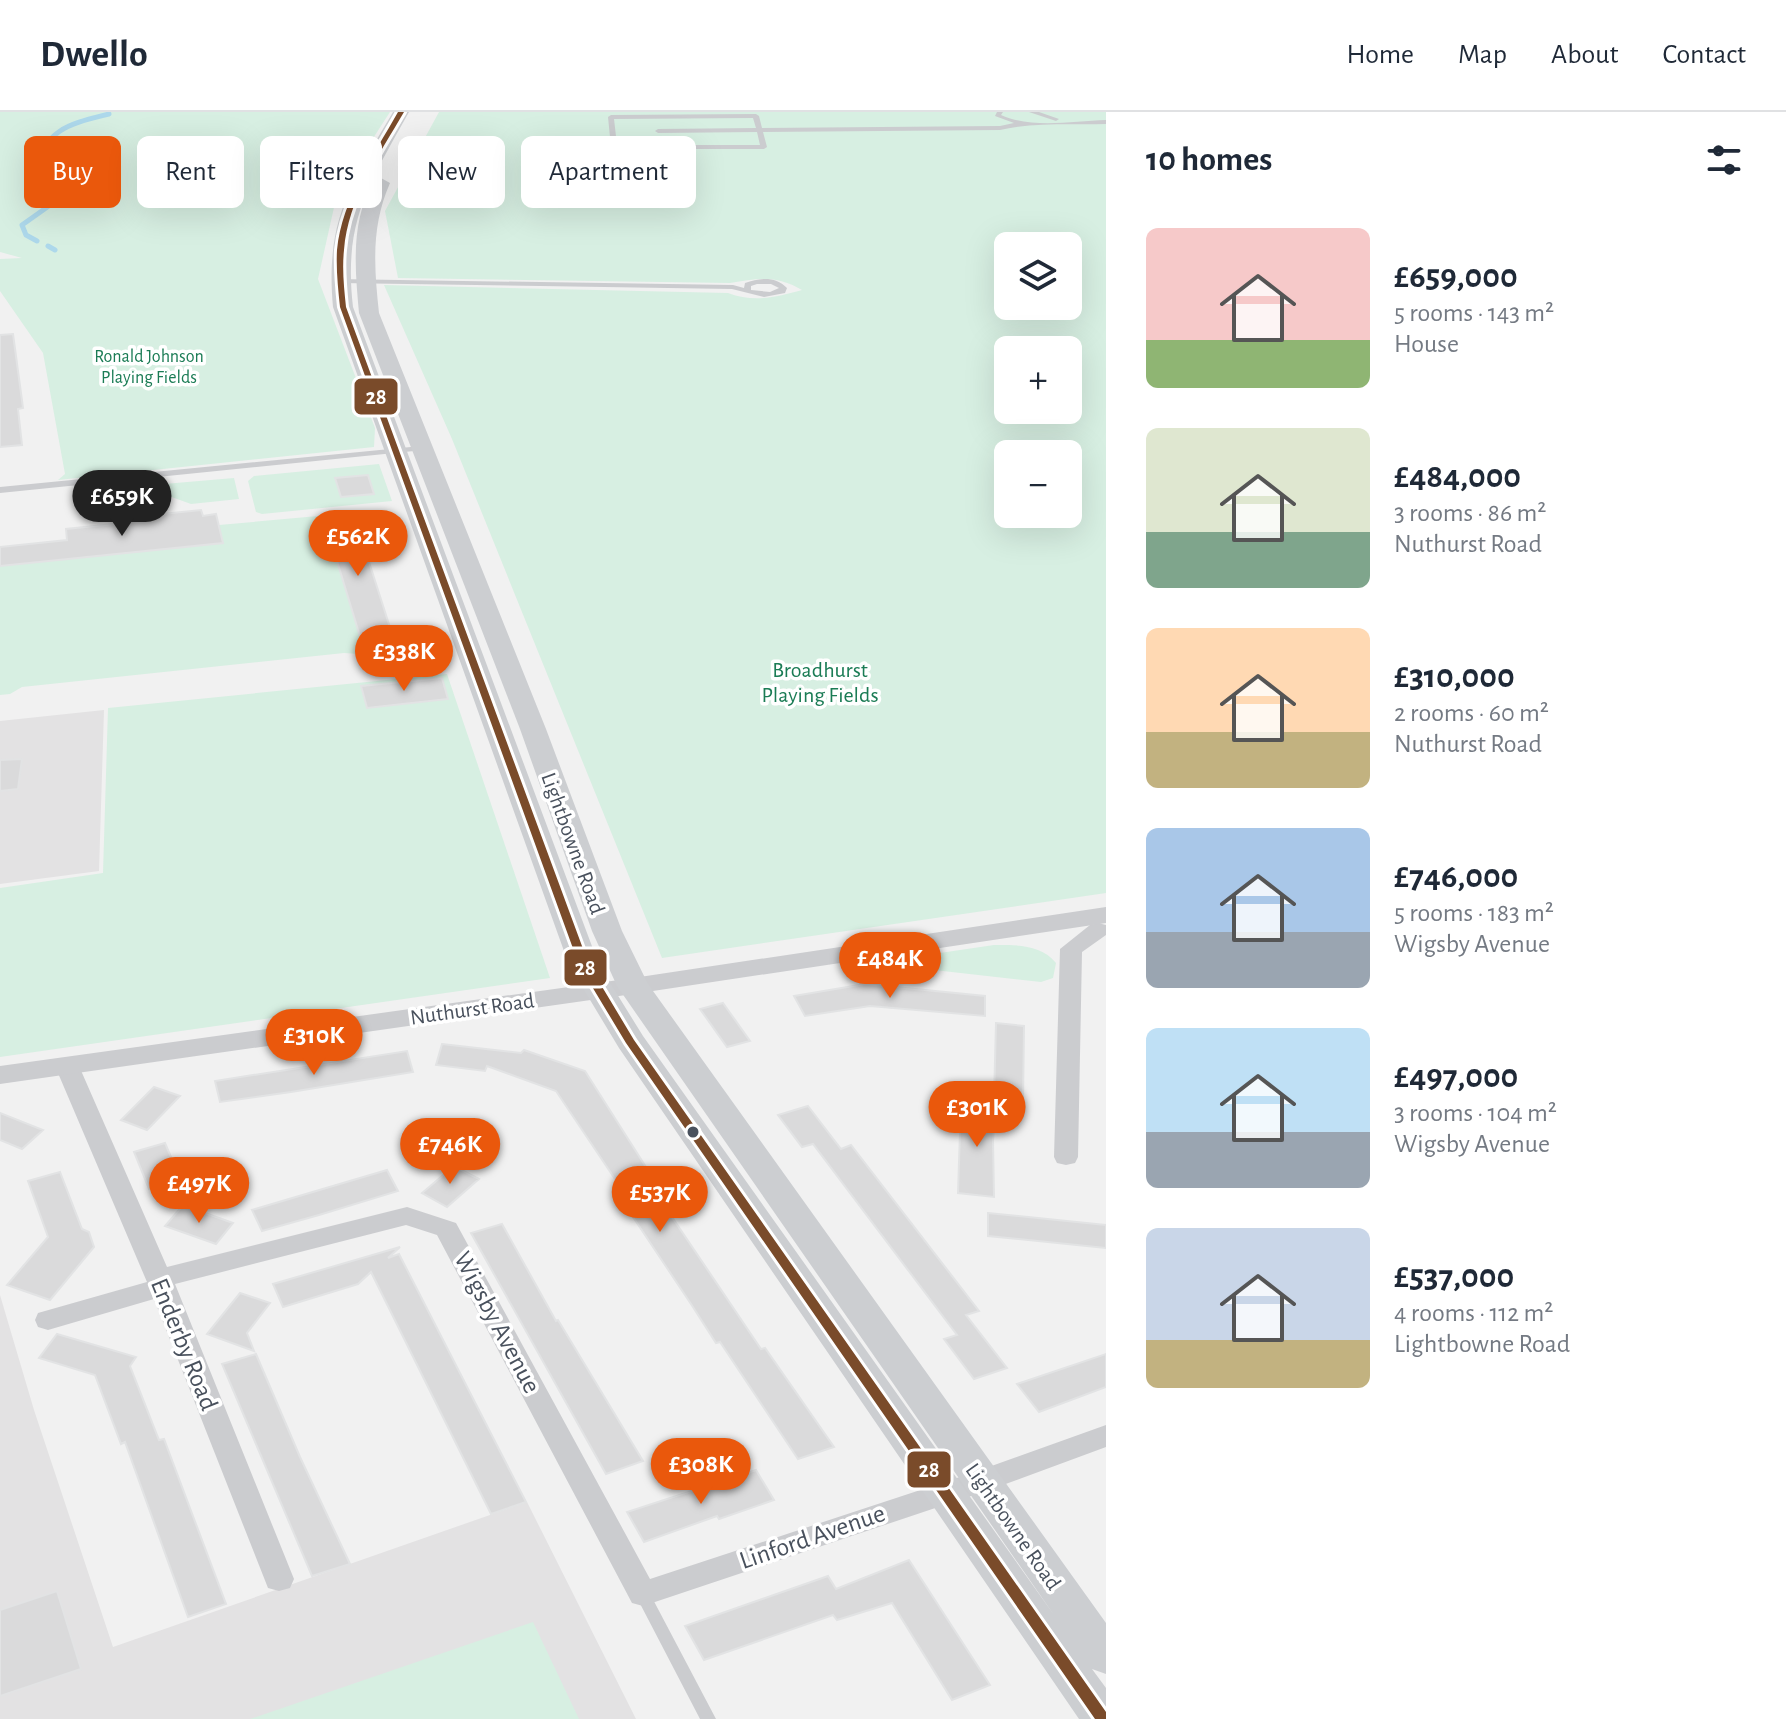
<!DOCTYPE html>
<meta charset="utf-8">
<style>
:root{--surface:#fff;--page:#f2f2f3;--text:#1f2937;--muted:#747a83;--line:#e0e1e3;--accent:#ea580c}
body{margin:0;font-family:"Alegreya Sans",sans-serif;background:var(--page);color:var(--text);height:100vh;display:flex;flex-direction:column;font-size:30px;white-space:nowrap}
*{box-sizing:border-box;margin:0}
p{font-size:26px;color:var(--muted)}
.icon{flex:none;width:44px;height:44px;fill:none;stroke:currentColor;stroke-width:2;stroke-linecap:round;stroke-linejoin:round}
.map{position:relative;flex:1;overflow:hidden}
.side{display:flex;flex-direction:column;background:var(--surface);width:680px}
.side>*{flex:none}
.hud{position:absolute;left:24px;top:24px;width:760px;height:72px;display:flex;gap:16px}
.fabs{position:absolute;left:994px;top:120px;display:grid;gap:16px}
.fabs a{display:grid;place-items:center;width:88px;height:88px;border-radius:12px;background:var(--surface);box-shadow:0 8px 32px #0002;font-size:40px}
.price{position:absolute;translate:-50% -68px;padding:0 18px;border-radius:28px;background:var(--accent);color:#fff;font-size:26px;line-height:52px;filter:drop-shadow(0 2px 4px #0008)}
.price::after{content:'';position:absolute;left:50%;top:48px;width:24px;height:18px;margin-left:-12px;background:inherit;clip-path:polygon(0 0,100% 0,50% 100%)}
.price.on{background:#222;color:#fff}
ul{padding:0;list-style:none}
li{display:flex;align-items:center;gap:24px;height:200px;padding:0 40px}
li span{display:grid;place-items:center;flex:none;width:224px;height:160px;border-radius:12px;color:#555}
li>.icon{margin-inline-start:auto}
span .icon{width:96px;height:96px;fill:#fffc;stroke-width:1}
li b{font-size:34px}
h2{display:flex;justify-content:space-between;align-items:center;height:96px;padding:0 40px;font-size:34px}
.pill{padding:0 28px;border-radius:12px;background:var(--surface);box-shadow:0 8px 32px #0002;font-size:28px;line-height:72px}
.pill.on{background:var(--accent);color:#fff}
header{display:flex;align-items:center;gap:48px;box-sizing:border-box;height:112px;padding:0 40px;background:var(--surface);border-bottom:2px solid var(--line)}
header strong{font-size:38px}
nav{display:flex;gap:44px;margin-inline-start:auto;font-size:28px}
main{display:flex;flex:1;min-height:0}
.map>svg:first-child{display:block}
.education{fill:#e3e2e3}
.green{fill:#d7efe2;fill-rule:evenodd}
.lines{fill:none;stroke-linecap:round;stroke-linejoin:round}
.stream{stroke:#add8eb;stroke-width:5}
.building{fill:#dadadb;stroke:#e2e3e4;stroke-width:2}
.service{fill:#cbcccf;fill-rule:evenodd}
.minor{fill:#cbcccf;fill-rule:evenodd}
.tertiary{fill:#cbcccf;fill-rule:evenodd}
.secondary{fill:#ccced1;fill-rule:evenodd}
.bus-1-casing{stroke:#fff;stroke-width:6}
.bus-1{fill:#7a4b2a;fill-rule:evenodd}
.bus-dot{fill:#49515d;stroke:#fff;stroke-width:3}
.labels{text-anchor:middle;stroke-width:7;stroke-linejoin:round;paint-order:stroke}
.far-park-label{font-size:18px;fill:#1b7c55;stroke:#fff}
.park-label{font-size:22px;fill:#1b7c55;stroke:#fff}
.street-label{font-size:22px;fill:#49515d;stroke:#fff}
.near-street-label{font-size:26px;fill:#49515d;stroke:#fff}
.line-badge{stroke:#fff;stroke-width:3}
.badge-label{font-size:22px;text-anchor:middle;font-weight:bold;fill:#fff}
</style>
<header>
<strong>Dwello</strong>
<nav><a>Home</a><a>Map</a><a>About</a><a>Contact</a></nav>
</header>
<main>
<div class="map">
<svg width="1106" height="1607" viewBox="0 0 1106 1607">
<rect width="100%" height="100%" fill="#f1f1f1"/>
<path class="education" d="M104,598l-5,161 -99,13v-163z
M0,1183l34,115 79,237 414,-145 109,217h-636z"/>
<path class="green" d="M0,0h390l-53,82 -19,85 57,149 -1,19 -316,33 7,-6 -22,-121 -43,-62v-32l22,-1 -22,-6z
M439,0h667v781l-444,65 -210,-519 -68,-154 344,8c26,10 48,4 74,-3 -25,-15 -44,-12 -72,-7l-332,-5 -13,-67zM1008,134h60v60h-60zM1008,238h60v60h-60zM1008,342h60v60h-60z
M379,352l13,37 -130,13 -6,-2 -8,-31 6,-5z
M234,366l5,21 -48,5 -25,-9 -2,-11z
M144,374l2,12 -21,12 -43,4 -3,-21z
M201,398l2,6 13,-2 3,11 110,-10 65,125c-17,14 -29,15 -50,13l-322,34 -12,7 -10,1v-148l67,-7 46,-16v-5z
M447,562l103,304 -550,79v-169l103,-15 5,-165z
M994,833c21,0 47,-1 62,18l-3,15 -12,4 -169,-19z
M533,1510l46,97h-329z"/>
<g class="lines">
<path class="stream" d="M37,129l-11,-6 -4,-10 31,-22 4,-8 -14,-9 -8,-15c11,-43 35,-47 74,-57
M48,134l7,4"/>
</g>
<path class="building" d="M13,222l10,74 -5,1 4,36 -22,2v-112z
M368,363l6,19 -33,3 -6,-19z
M201,398l2,6 13,-2 7,29 -223,23v-19l67,-7 -1,-11 48,-5 -1,-5z
M353,400l41,128 -32,3 -39,-128z
M442,566l6,21 -81,9 -6,-22z
M22,647l-4,30 -18,2v-31z
M865,872l120,12v20l-115,-10 -65,10 -11,-20z
M723,891l27,38 -23,6 -27,-38z
M996,911l28,3 -1,76 -29,-3z
M442,932l79,9 3,-3 61,21 66,104 -6,2 116,172 4,-1 69,99 -36,12 -78,-117 -4,1 -25,-39 -68,-102 6,-2 -73,-109 -69,-25 -2,5 -49,-6z
M407,939l6,21 -122,20 -71,10 -5,-21z
M154,975l26,9 -33,34 -26,-10z
M961,989l35,3 -3,37 1,56 -36,-4z
M808,994l33,43 10,-4 128,166 -13,4 41,53 -33,11 -30,-40 13,-4 -144,-191 -11,3 -24,-32z
M0,1001l43,17 -21,19 -22,-9z
M165,1031l16,37 -32,9 -15,-37z
M454,1054l25,13 -32,28 -25,-14z
M387,1058l11,21 -79,24 -57,16 -10,-21z
M60,1060l22,57 7,3 5,15 -44,53 -43,-15 41,-48 -20,-56z
M183,1093l50,18 -17,21 -51,-18z
M988,1101l118,12v23l-118,-12z
M502,1112l54,97 2,-1 85,141 -37,13 -135,-241z
M400,1135l-12,11 11,-4 127,248 -35,12 -120,-242 -13,12 -75,23 -10,-23z
M240,1181l30,10 -23,30 7,18 -47,-17z
M57,1222l79,23 -6,9 29,74 5,-1 62,165 -38,13 -63,-175 -4,2 -26,-69 -56,-17z
M256,1242l44,103 50,107 -38,12 -90,-212z
M1106,1242v33l-67,25 -22,-28z
M756,1358l18,30 -55,19 -2,-3 -73,26 -17,-30z
M909,1448l81,125 -38,15 -60,-97 -55,17 -4,-5 -129,45 -19,-34 143,-50 8,13z
M57,1479l24,78 -81,27v-86z"/>
<g class="lines">
<path class="service" d="M997,0h6l-2,3c31,14 72,6 105,5v4c-34,1 -74,-2 -106,6l-237,2 4,15 -3,2h-150l-3,-2 -3,-30 3,-2 145,-1 3,2 3,12 238,-2 14,-3 -19,-7zM753,6l3,10 -98,1 -3,2 3,2 99,-1 3,13h-143l-3,-26z
M1029,0h10l20,7 -3,2z
M336,167l397,6 11,3 1,-5c15,-5 30,-7 42,5l-2,5 -21,4 -32,-8 -393,-6h-3zM757,172h14l8,4 -9,4 -19,-2v-4z
M421,334h3v4l-424,43v-6z
M643,1476l5,2 68,129h-16l-65,-125 3,-4z"/>
<path class="minor" d="M1098,811l8,2v10l-24,17 -4,205 -3,6 -9,2 -9,-2 -3,-6 6,-208 30,-24z
M67,946l8,3 4,5 88,201 240,-60 49,16 194,356 322,-106 134,-48v22l-114,42 -349,117 -11,-3 -195,-368 -31,-10 -231,59 119,295 -4,9 -11,3 -11,-3 -114,-289 -106,31 -10,-3 -3,-7 3,-7 109,-31 -92,-216 4,-5z"/>
<path class="tertiary" d="M1106,795v16l-473,71 -633,90v-18l633,-88z"/>
<path class="secondary" d="M393,0h16c-40,72 -66,109 -56,195l246,658 44,71 411,579 -437,-629 -25,-55 -72,-202 -161,-416c-4,-45 -9,-93 16,-134l6,-1 9,5c-19,43 -16,84 -11,130l167,416 76,202 26,53 458,639v51l-14,-5 14,19v31h-27l-460,-671 -50,-83 -236,-658c-8,-87 18,-123 60,-195z"/>
<g class="bus-1-casing">
<path id="bus-1" d="M398,0h6c-25,43 -56,87 -60,138 -2,19 0,38 2,57l243,658 45,75 472,672v7h-11l-469,-676 -47,-78 -239,-658c-2,-19 -4,-38 -3,-57 5,-51 37,-95 61,-138z"/>
</g>
<use href="#bus-1" class="bus-1"/>
</g>
<circle class="bus-dot" cx="693" cy="1020" r="7"/>
<g class="labels">
<g class="far-park-label">
<text x="149" y="250">Ronald Johnson<tspan x="149" dy="21">Playing Fields</tspan></text>
</g>
<g class="park-label">
<text x="820" y="565">Broadhurst<tspan x="820" dy="25">Playing Fields</tspan></text>
</g>
<g class="street-label">
<text transform="translate(574 731) rotate(70)" y="8">Lightbowne Road</text>
<text transform="translate(472 896) rotate(-8)" y="8">Nuthurst Road</text>
<text transform="translate(1014 1414) rotate(55)" y="8">Lightbowne Road</text>
</g>
<g class="near-street-label">
<text transform="translate(498 1210) rotate(62)" y="9">Wigsby Avenue</text>
<text transform="translate(185 1232) rotate(68)" y="9">Enderby Road</text>
<text transform="translate(812 1424) rotate(-19)" y="9">Linford Avenue</text>
</g>
</g>
<g class="line-badge">
<rect x="353" y="265" width="46" height="39" rx="8" fill="#7a4b2a"/>
<rect x="563" y="836" width="45" height="39" rx="8" fill="#7a4b2a"/>
<rect x="906" y="1338" width="46" height="39" rx="8" fill="#7a4b2a"/>
</g>
<g class="badge-label">
<text x="376" y="292">28</text>
<text x="585" y="863">28</text>
<text x="929" y="1365">28</text>
</g>
</svg>
<div class="fabs">
<a><svg class="icon" aria-label="layers" viewBox="0 0 24 24"><path d="M12 4l9 5-9 5-9-5zM3 14l9 5 9-5"/></svg></a>
<a>+</a>
<a>−</a>
</div>
<b class="price on" style="left:122px;top:426px">£659K</b>
<b class="price" style="left:358px;top:466px">£562K</b>
<b class="price" style="left:404px;top:581px">£338K</b>
<b class="price" style="left:890px;top:888px">£484K</b>
<b class="price" style="left:314px;top:965px">£310K</b>
<b class="price" style="left:977px;top:1037px">£301K</b>
<b class="price" style="left:450px;top:1074px">£746K</b>
<b class="price" style="left:199px;top:1113px">£497K</b>
<b class="price" style="left:660px;top:1122px">£537K</b>
<b class="price" style="left:701px;top:1394px">£308K</b>
<div class="hud">
<a class="pill on">Buy</a>
<a class="pill">Rent</a>
<a class="pill">Filters</a>
<a class="pill">New</a>
<a class="pill">Apartment</a>
</div>
</div>
<section class="side">
<h2>10 homes<svg class="icon" aria-label="filters" viewBox="0 0 24 24"><path d="M4 7h16M4 17h16"/><circle cx="9" cy="7" r="2"/><circle cx="15" cy="17" r="2"/></svg></h2>
<ul>
<li><span style="background:linear-gradient(#f6c9c9 70%,#8fb573 0)"><svg class="icon" aria-label="home" viewBox="0 0 24 24"><path d="M3 11l9-7 9 7M6 9v11h12V9"/></svg></span><div><b>£659,000</b><p>5 rooms · 143 m²</p><p>House</p></div></li>
<li><span style="background:linear-gradient(#dfe7d0 65%,#7fa58c 0)"><svg class="icon" aria-label="home" viewBox="0 0 24 24"><path d="M3 11l9-7 9 7M6 9v11h12V9"/></svg></span><div><b>£484,000</b><p>3 rooms · 86 m²</p><p>Nuthurst Road</p></div></li>
<li><span style="background:linear-gradient(#ffd9b3 65%,#c2b280 0)"><svg class="icon" aria-label="home" viewBox="0 0 24 24"><path d="M3 11l9-7 9 7M6 9v11h12V9"/></svg></span><div><b>£310,000</b><p>2 rooms · 60 m²</p><p>Nuthurst Road</p></div></li>
<li><span style="background:linear-gradient(#a9c7e8 65%,#9aa5b1 0)"><svg class="icon" aria-label="home" viewBox="0 0 24 24"><path d="M3 11l9-7 9 7M6 9v11h12V9"/></svg></span><div><b>£746,000</b><p>5 rooms · 183 m²</p><p>Wigsby Avenue</p></div></li>
<li><span style="background:linear-gradient(#bfe0f5 65%,#9aa5b1 0)"><svg class="icon" aria-label="home" viewBox="0 0 24 24"><path d="M3 11l9-7 9 7M6 9v11h12V9"/></svg></span><div><b>£497,000</b><p>3 rooms · 104 m²</p><p>Wigsby Avenue</p></div></li>
<li><span style="background:linear-gradient(#c9d6e8 70%,#c2b280 0)"><svg class="icon" aria-label="home" viewBox="0 0 24 24"><path d="M3 11l9-7 9 7M6 9v11h12V9"/></svg></span><div><b>£537,000</b><p>4 rooms · 112 m²</p><p>Lightbowne Road</p></div></li>
</ul>
</section>
</main>
